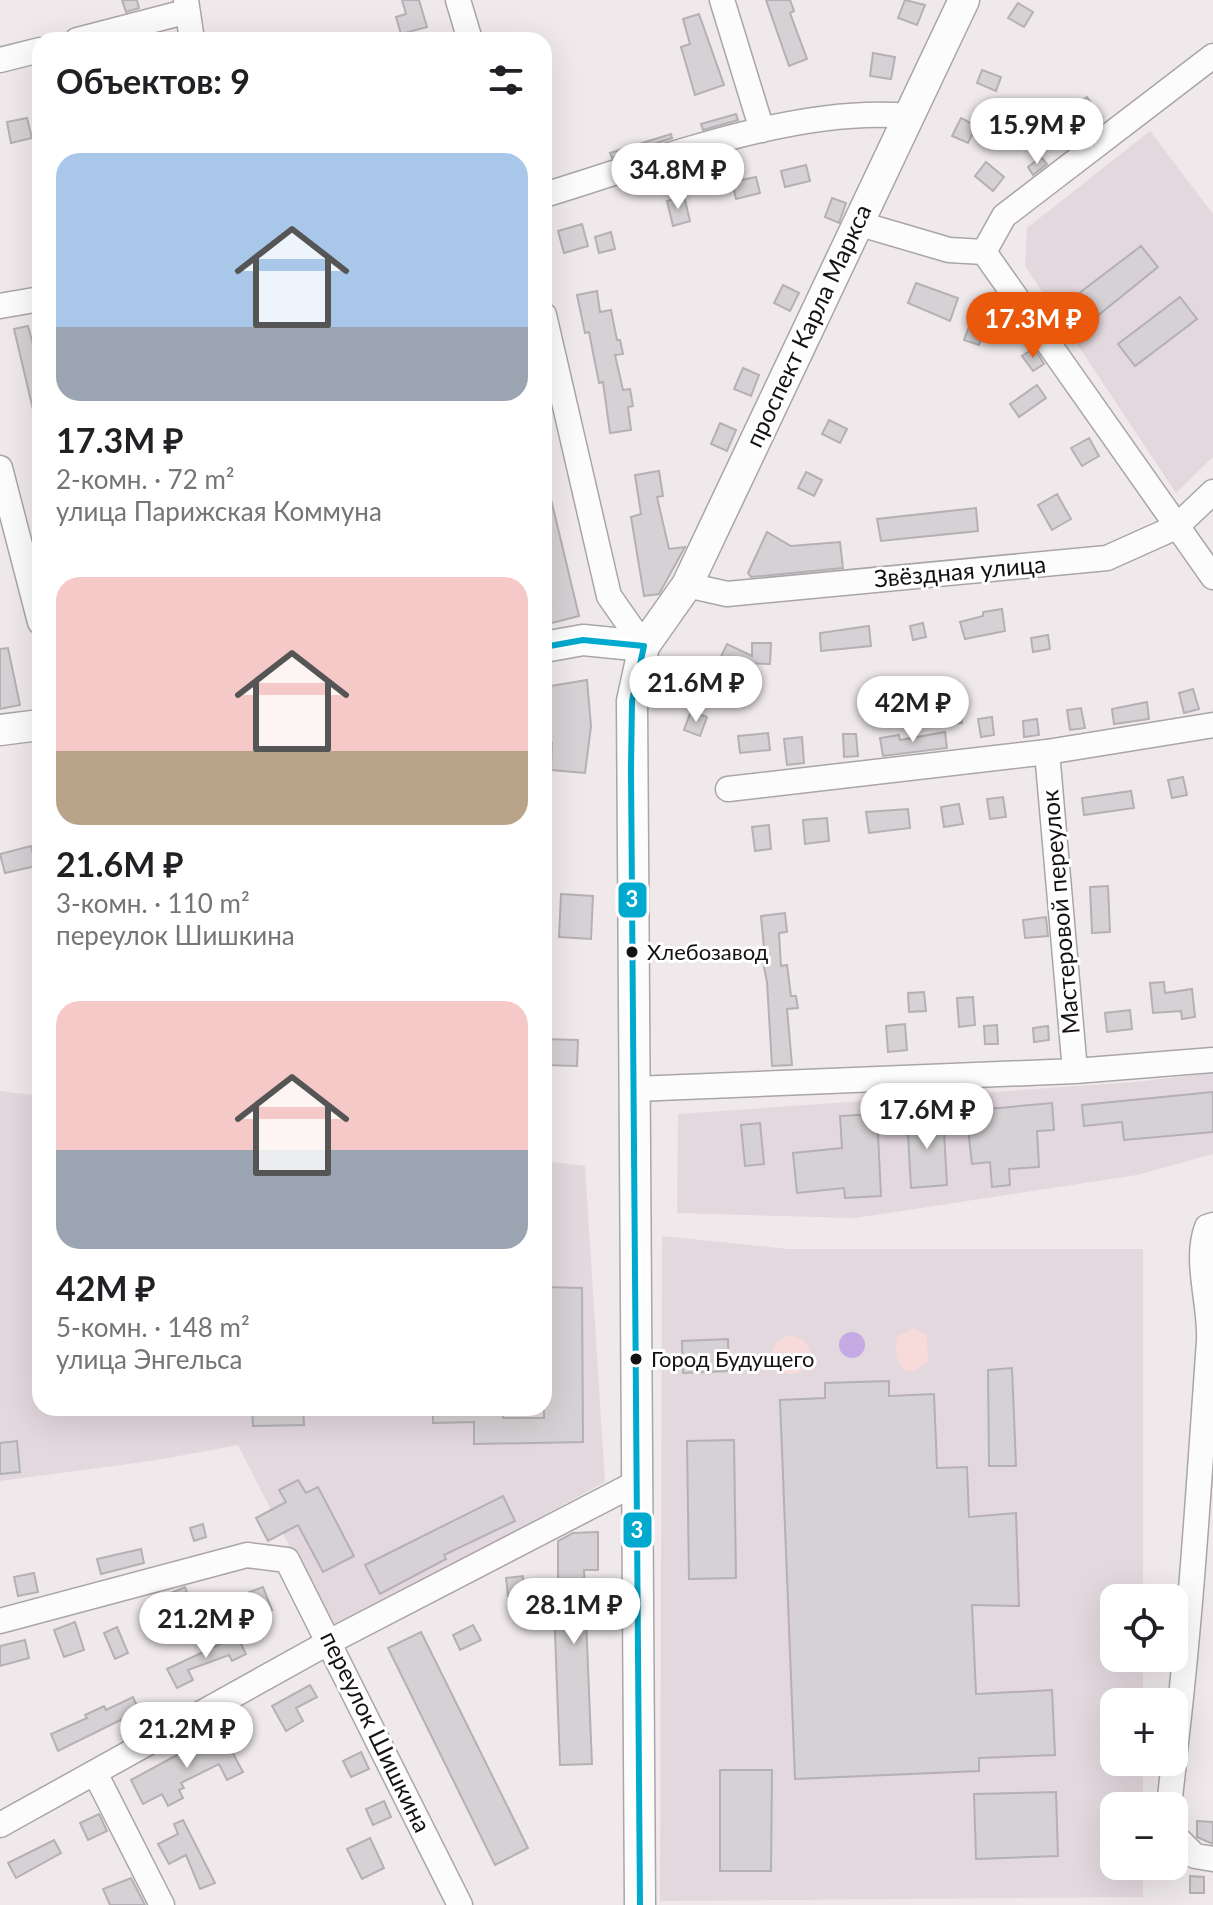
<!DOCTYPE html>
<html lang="ru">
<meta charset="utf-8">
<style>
:root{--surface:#fff;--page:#f2f2f2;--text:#202124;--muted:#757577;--accent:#ea580c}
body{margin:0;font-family:Lato,sans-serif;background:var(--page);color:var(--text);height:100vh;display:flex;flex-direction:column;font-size:30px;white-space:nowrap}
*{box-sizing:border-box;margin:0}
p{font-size:26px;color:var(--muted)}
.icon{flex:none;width:44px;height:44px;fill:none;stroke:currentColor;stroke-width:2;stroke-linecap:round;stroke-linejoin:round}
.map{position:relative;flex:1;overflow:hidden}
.sheet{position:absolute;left:32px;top:32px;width:520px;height:1384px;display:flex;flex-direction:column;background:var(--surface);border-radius:24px;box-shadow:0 8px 32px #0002}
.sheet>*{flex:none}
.buttons{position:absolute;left:1100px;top:1584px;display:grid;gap:16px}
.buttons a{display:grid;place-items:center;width:88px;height:88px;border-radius:16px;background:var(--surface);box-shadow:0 8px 32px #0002;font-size:40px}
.price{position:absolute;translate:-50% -68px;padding:0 18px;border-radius:28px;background:#fff;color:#222;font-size:26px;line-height:52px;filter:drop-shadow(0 2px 4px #0008)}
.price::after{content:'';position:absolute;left:50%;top:48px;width:24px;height:18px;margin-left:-12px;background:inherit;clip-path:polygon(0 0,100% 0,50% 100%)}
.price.selected{background:var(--accent);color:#fff}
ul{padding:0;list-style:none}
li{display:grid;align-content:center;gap:16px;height:424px;padding:0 24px}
li span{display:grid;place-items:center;height:248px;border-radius:24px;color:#555}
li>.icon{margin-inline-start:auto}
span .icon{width:144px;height:144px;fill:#fffc;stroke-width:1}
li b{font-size:34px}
h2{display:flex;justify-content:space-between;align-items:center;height:96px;padding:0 24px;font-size:34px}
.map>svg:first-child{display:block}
.built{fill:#e3d8de}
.grass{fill:#f6dbda}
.water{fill:#c4abe4}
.building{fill:#d5d1d4;stroke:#b4b0b3;stroke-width:2}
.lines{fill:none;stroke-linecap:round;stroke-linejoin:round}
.minor-casing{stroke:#aaa5a8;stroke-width:27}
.major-casing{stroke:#aaa5a8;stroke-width:33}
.minor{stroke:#fdfcfc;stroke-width:24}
.major{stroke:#fdfcfc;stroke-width:30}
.bus-1-casing{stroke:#fff;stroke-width:12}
.bus-1{stroke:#00a9ce;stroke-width:6}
.bus-dot{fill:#161214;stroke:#fff;stroke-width:3}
.labels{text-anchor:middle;stroke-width:6;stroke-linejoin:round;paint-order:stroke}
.bus-label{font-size:22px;fill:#161214;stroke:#fff;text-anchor:start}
.street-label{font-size:24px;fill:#161214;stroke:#fff}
.line-badge{stroke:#fff;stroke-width:3}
.badge-label{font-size:22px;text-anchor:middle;font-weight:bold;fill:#fff}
</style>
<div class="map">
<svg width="1213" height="1905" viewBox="0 0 1213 1905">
<rect width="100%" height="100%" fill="#efe9ec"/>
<path class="built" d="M1150,131l63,83v243l-37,36 -151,-227 2,-38z
M1213,1073v81l-76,21 -282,43 -178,-5 1,-99 457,-32z
M0,1091l40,5v312h504v-247l41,5 20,316 -273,148 -94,-185 -80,15 -158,21z
M662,1236l126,13h355v349h-29v60h29v44h-29v60h29v44h-29v60h29v31l-483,4z"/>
<path class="grass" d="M913,1328l14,7 1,27 -15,10 -8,-1c-9,-11 -10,-20 -8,-34z
M772 1355a19 19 0 1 1 38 0a19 19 0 1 1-38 0Z"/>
<path class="water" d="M839 1345a13 13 0 1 1 26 0a13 13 0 1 1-26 0Z"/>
<path class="building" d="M122,0h15l2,8 -13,4z
M402,0h17l8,27 -26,7 -5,-17 10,-3z
M766,0h24l4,11 -4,2 17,46 -18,7z
M905,0l20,5 -8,20 -19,-7z
M1018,3l15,9 -9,15 -16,-9z
M699,14l25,71 -29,10 -14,-48 9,-3 -7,-25z
M873,53l22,4 -4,22 -21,-3z
M982,70l19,7 -5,14 -19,-8z
M1087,97l10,15 -14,9 -10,-14z
M1033,106l16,14 -14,14 -15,-14z
M736,114l2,6 -35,10 -2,-6z
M27,118l5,20 -21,5 -4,-21z
M961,118l15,8 -8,17 -16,-7z
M671,134l1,4 -60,20 -2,-5z
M1041,157l6,7 -14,11 -5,-8z
M986,162l18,15 -11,14 -18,-15z
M806,165l4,16 -25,6 -4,-16z
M756,177l4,16 -24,6 -4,-17z
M684,196l6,25 -17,5 -6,-25z
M832,198l14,5 -7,20 -14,-6z
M582,224l6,22 -24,7 -6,-22z
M611,232l4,17 -16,4 -4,-16z
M1141,246l17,21 -62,50 -18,-23z
M916,283l42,15 -8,23 -42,-18z
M783,285l16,8 -9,18 -16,-8z
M597,291l3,21 11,-2 6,30h3l3,14 -8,1 8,35 7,-1 3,17 -5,1 3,23 -21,3 -7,-51 -4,1 -10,-51 -4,1 -8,-38z
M1180,297l17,22 -62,47 -17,-22z
M1001,314l13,7 -7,17 -14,-6z
M970,324l15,5 -6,16 -15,-5z
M28,326l12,45v47h-5l-21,-89z
M1034,348l10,16 -11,7 -11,-15z
M743,368l16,7 -8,21 -17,-7z
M1037,385l9,13 -27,19 -9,-13z
M829,420l18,9 -7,14 -18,-9z
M720,423l16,7 -9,21 -16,-7z
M1089,438l10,18 -17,10 -11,-18z
M659,471l4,25 -6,1 12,52 16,-2 -26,47 -15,2 -13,-79 10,-3 -6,-39z
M806,472l16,8 -8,16 -16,-8z
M544,491h5l30,125 -35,9v-19l7,-1 -7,-27z
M1057,494l14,25 -19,11 -14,-25z
M976,508l2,23 -97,10 -4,-22z
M767,532l24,14 49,-4 3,26 -92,9 -3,-4z
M1002,609l3,22 -40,8 -5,-17 23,-6v-4z
M923,623l3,14 -13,3 -3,-14z
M869,626l2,20 -50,5 -1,-18z
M1048,635l2,14 -17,3 -2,-14z
M752,643h19l-1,21 -31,-1 -5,10 -17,-8 10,-21 25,12z
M8,648l12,57 -20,4v-60z
M587,680l4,46 -6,47 -34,-3 1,-27 -8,1v-57z
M1193,689l6,20 -15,4 -5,-20z
M1147,702l2,17 -35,5 -2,-15z
M959,705l3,18 -14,2 -2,-18z
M1081,708l4,20 -15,2 -3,-20z
M691,711l16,6 -7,19 -16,-6z
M992,717l2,18 -13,2 -3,-18z
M1037,719l2,16 -15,2 -1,-16z
M945,732l2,16 -64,8 -3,-18 19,-3 1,5z
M768,733l2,17 -30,3 -2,-17z
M843,734h13l2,22 -14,1z
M802,737l2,26 -17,2 -3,-26z
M1183,777l4,18 -15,3 -4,-18z
M1131,791l3,17 -50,7 -2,-17z
M1003,797l3,20 -16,2 -3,-20z
M959,804l4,20 -19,3 -3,-20z
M908,809l2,19 -41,5 -3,-21z
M827,818l2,23 -24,3 -2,-24z
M769,825l2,24 -16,2 -3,-24z
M31,846l5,20 -31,7 -5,-19z
M1108,886l2,46 -18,1 -2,-46z
M561,894l32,2 -2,43 -32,-2z
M785,913l2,19 -8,1 2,33 6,-1 4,31h5l2,12 -11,1 5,56 -20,1 -5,-84 -7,-35h4l-3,-31z
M1046,917l2,19 -23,2 -2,-18z
M1164,982l1,11 27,-4 3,28 -13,2 -1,-8 -28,2 -3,-30z
M924,992l2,19 -17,1 -1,-19z
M973,997l2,28 -16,2 -2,-29z
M1130,1010l2,19 -25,3 -2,-19z
M905,1024l2,26 -19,2 -2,-26z
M997,1025l1,19h-13l-1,-18z
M1048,1026l1,14 -15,2 -1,-14z
M544,1039l34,1 -1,26 -33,-1z
M1213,1092v40l-89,8 -2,-18 -38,4 -2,-21z
M1052,1103l2,27 -17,1 2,36 -30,2 1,16 -18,2 -2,-25 -18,2 -6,-53z
M877,1114l4,82 -36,2 -1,-10 -47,5 -4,-40 49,-5 -2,-32z
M943,1114l4,71 -36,3 -4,-71z
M760,1123l4,41 -19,2 -4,-41z
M544,1287l38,1 1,154 -109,2v-22l-41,1v-15h70v10h41z
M728,1339l1,32 -46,2 -1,-32z
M1012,1368l4,98h-27l-1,-96z
M889,1381v15l45,-2 3,74 30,-1 2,50 47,-4 3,93 -47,-1 4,89 76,-4 3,65 -76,3v13l-184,8 -15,-379 45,-2v-15z
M252,1408h51l1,17 -51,1z
M734,1440l2,138 -47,1 -2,-138z
M17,1441l3,31 -20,2v-31z
M298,1480l8,13 12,-6 36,69 -31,16 -25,-47 -30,16 -12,-23 30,-16 -7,-12z
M503,1496l12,25 -71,34 2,4 -66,35 -15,-29z
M203,1524l3,13 -12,4 -4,-13z
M598,1532v38h-14l8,194 -32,1 -7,-185 5,-1v-38l15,-8z
M141,1549l3,14 -43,11 -4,-15z
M34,1573l4,19 -20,4 -4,-19z
M523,1576l1,18 -16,2 -2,-18z
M185,1587l10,26 -12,5 -10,-26z
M263,1587l9,23 -30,11 -9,-23z
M75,1622l9,28 -20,7 -10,-27z
M473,1625l8,15 -21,10 -7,-15z
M117,1627l11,26 -13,6 -11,-26z
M421,1632l107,216 -33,17 -107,-217z
M237,1636l9,18 -14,7 -3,-6 -41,15 5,10 -16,8 -10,-19z
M25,1640l4,18 -29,8v-20z
M310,1685l7,12 -21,11 7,13 -17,10 -14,-25z
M133,1697l6,14 -81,40 -7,-17 36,-16 -2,-3 19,-9 2,4z
M221,1731l22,41 -16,8 -8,-16 -38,19 3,5 -5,2 4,8 -15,8 -6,-12 -19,10 -12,-24z
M361,1752l8,17 -18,8 -8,-16z
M720,1770h52l-1,101h-51z
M1056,1792l2,64 -82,3 -2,-65z
M384,1801l7,16 -18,8 -7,-16z
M99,1814l8,17 -19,9 -8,-17z
M183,1820l32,63 -15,6 -14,-34 -17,9 -11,-20 20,-10 -4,-10z
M1197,1821l16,1v22l-16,-7z
M370,1838l14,30 -22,11 -15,-30z
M54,1840l7,13 -45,25 -8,-15z
M1190,1876l14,1v16h-14z
M131,1878l14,27h-35l-7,-16z"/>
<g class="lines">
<g class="minor-casing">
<path id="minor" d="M186,0l6,40
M458,0l12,40
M722,0l40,130
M77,40l108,-28
M0,60l40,-10
M544,195c110,-33 250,-90 364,-79
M857,223l92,27 35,2
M984,252l229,325
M984,252l20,-36 209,-160
M0,306l40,-7
M544,315l65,281 35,50
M0,468l40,154
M687,585l40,9 380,-36 69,-31 37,-35
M1047,752l28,319
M728,789l319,-37 166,-27
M635,1089l440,-18 138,-11
M0,1621l247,-66 40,5 173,345
M1174,1759c17,-139 25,-278 35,-418 2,-37 -15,-80 -2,-114l6,-2
M95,1773l67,132
M1169,1806l5,-44
M0,1825l331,-184 305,-158
M1174,1835l21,21 18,3"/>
</g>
<g class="major-casing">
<path id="major" d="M544,647l39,-7 61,6
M0,730l40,-5
M640,1905l-8,-1204 12,-55 43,-61 277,-585"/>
</g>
<use href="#minor" class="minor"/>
<use href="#major" class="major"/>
<g class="bus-1-casing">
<path id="bus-1" d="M544,647l39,-7 61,6
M640,1905l-9,-1136 1,-68 12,-55"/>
</g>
<use href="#bus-1" class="bus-1"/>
</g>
<g class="bus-dot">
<circle cx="632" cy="952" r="7"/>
<circle cx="636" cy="1359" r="7"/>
</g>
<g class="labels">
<g class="bus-label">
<text x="647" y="960">Хлебозавод</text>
<text x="651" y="1367">Город Будущего</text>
</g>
<g class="street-label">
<text transform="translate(809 326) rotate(-65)" y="8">проспект Карла Маркса</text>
<text transform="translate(960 572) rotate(-5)" y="8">Звёздная улица</text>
<text transform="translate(1061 912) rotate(-95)" y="8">Мастеровой переулок</text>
<text transform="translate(375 1732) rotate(64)" y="8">переулок Шишкина</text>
</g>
</g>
<g class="line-badge">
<rect x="617" y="881" width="31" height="38" rx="8" fill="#00a9ce"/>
<rect x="622" y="1511" width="31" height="38" rx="8" fill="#00a9ce"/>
</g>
<g class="badge-label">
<text x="632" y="907">3</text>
<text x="637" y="1538">3</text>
</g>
</svg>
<div class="buttons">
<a><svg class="icon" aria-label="locate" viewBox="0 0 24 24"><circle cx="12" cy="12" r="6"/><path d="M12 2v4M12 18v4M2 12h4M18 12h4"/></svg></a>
<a>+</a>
<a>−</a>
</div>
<b class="price" style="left:1037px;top:166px">15.9M ₽</b>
<b class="price" style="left:678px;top:211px">34.8M ₽</b>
<b class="price selected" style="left:1033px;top:360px">17.3M ₽</b>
<b class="price" style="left:696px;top:724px">21.6M ₽</b>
<b class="price" style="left:913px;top:744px">42M ₽</b>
<b class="price" style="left:927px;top:1151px">17.6M ₽</b>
<b class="price" style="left:574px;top:1646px">28.1M ₽</b>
<b class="price" style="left:206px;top:1660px">21.2M ₽</b>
<b class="price" style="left:187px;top:1770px">21.2M ₽</b>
<section class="sheet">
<h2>Объектов: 9<svg class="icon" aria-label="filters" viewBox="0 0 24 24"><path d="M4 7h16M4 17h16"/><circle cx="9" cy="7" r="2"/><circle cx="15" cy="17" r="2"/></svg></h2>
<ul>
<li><span style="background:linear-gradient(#a9c7e8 70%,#9aa5b1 0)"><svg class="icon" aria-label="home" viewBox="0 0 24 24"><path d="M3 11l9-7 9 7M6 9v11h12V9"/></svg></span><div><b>17.3M ₽</b><p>2-комн. · 72 m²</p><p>улица Парижская Коммуна</p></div></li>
<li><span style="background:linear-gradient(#f6c9c9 70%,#b9a48a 0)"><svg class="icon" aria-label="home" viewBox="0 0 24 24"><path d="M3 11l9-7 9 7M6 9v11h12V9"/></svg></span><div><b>21.6M ₽</b><p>3-комн. · 110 m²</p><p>переулок Шишкина</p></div></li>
<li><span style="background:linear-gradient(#f6c9c9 60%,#9aa5b1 0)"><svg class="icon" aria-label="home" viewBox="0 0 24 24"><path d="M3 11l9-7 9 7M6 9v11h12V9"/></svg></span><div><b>42M ₽</b><p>5-комн. · 148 m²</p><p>улица Энгельса</p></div></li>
</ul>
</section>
</div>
